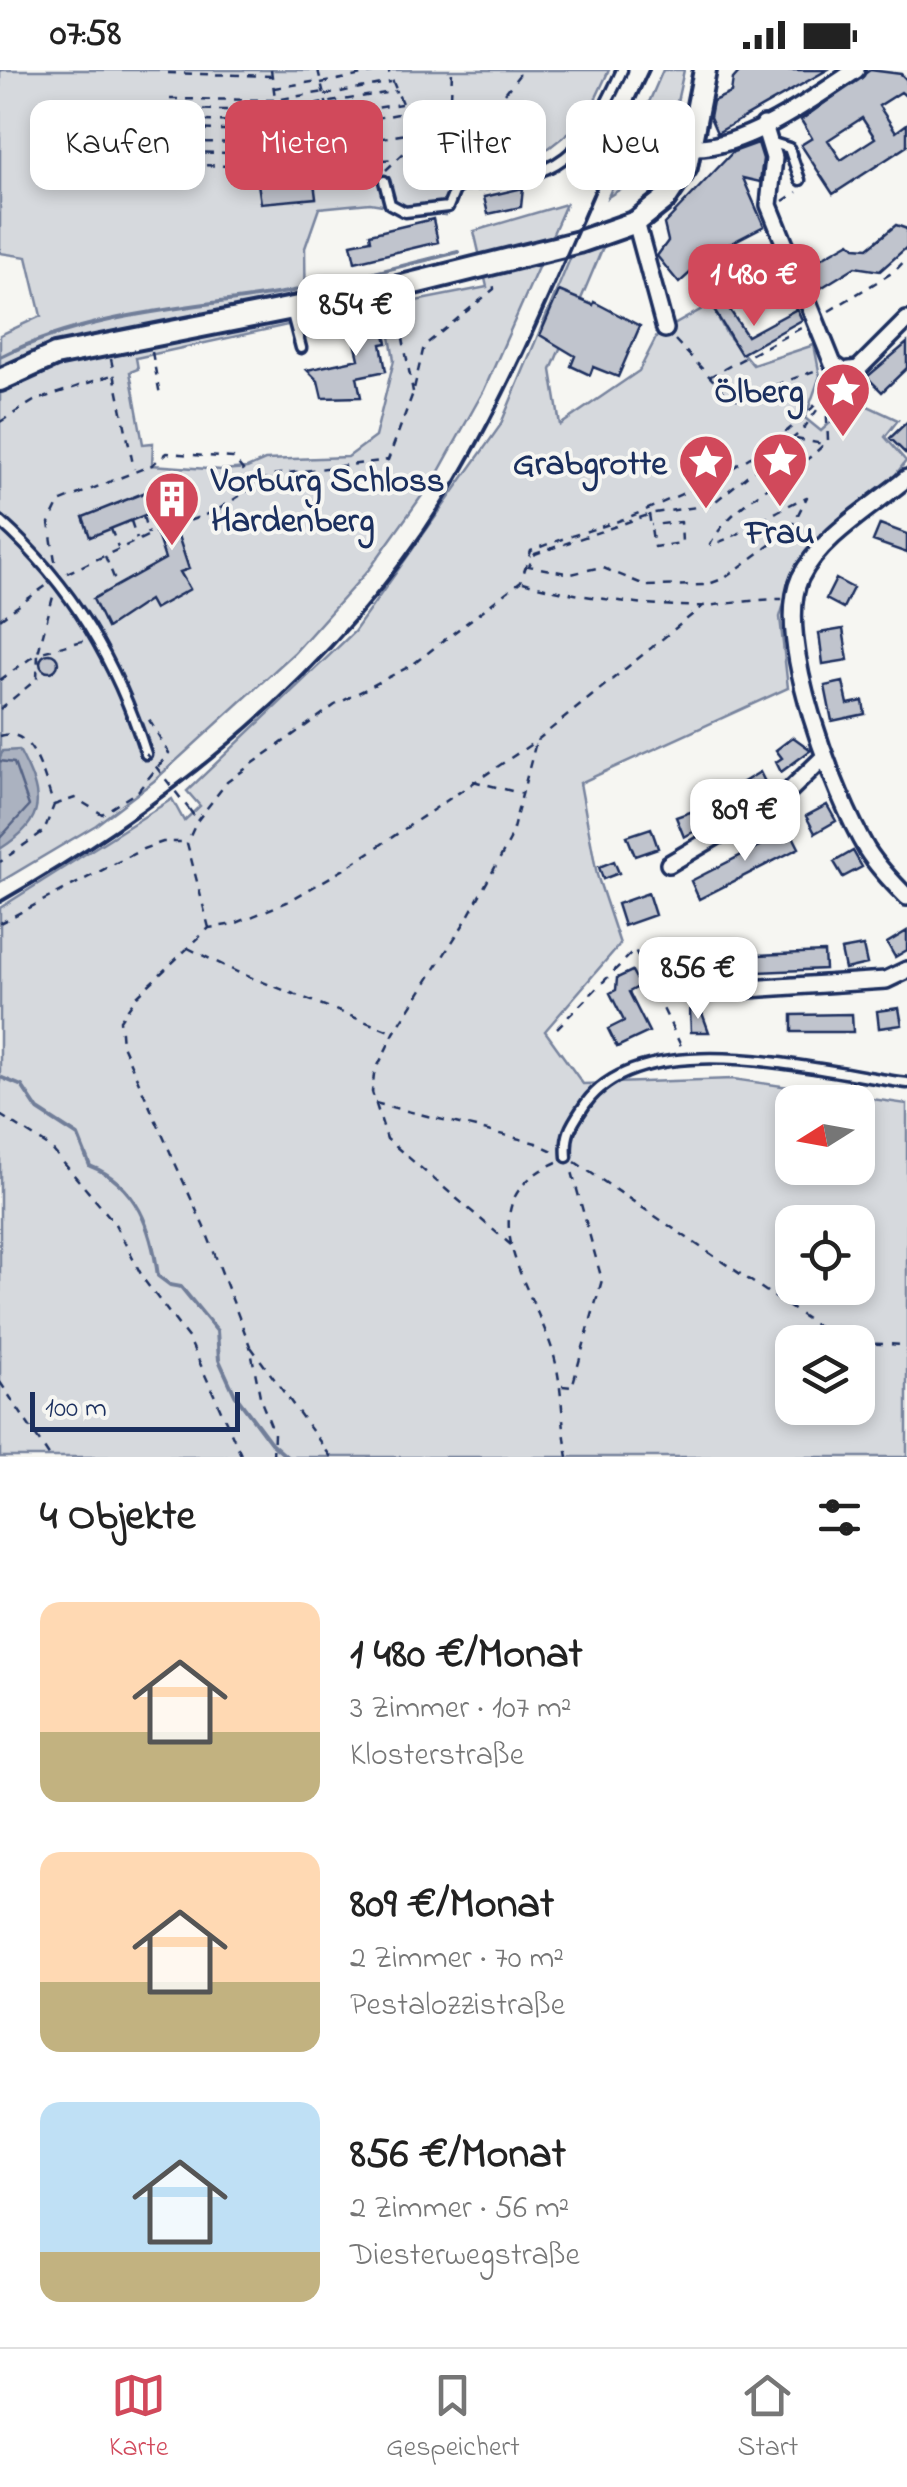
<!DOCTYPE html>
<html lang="de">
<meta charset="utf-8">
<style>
:root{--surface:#fff;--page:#f6f6f6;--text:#222;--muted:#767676;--line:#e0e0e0;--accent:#d1495b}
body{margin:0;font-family:"Indie Flower",sans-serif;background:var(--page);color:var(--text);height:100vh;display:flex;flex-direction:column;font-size:38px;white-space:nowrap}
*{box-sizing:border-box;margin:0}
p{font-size:32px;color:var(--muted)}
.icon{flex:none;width:55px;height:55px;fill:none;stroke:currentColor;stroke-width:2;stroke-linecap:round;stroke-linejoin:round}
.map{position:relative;height:1387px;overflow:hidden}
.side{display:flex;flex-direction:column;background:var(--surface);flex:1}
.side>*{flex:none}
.top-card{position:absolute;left:30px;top:30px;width:848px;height:90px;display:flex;gap:20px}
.needle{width:65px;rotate:259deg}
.controls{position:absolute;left:775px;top:1015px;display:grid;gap:20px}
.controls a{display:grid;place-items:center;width:100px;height:100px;border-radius:20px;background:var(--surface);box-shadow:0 5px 15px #0003;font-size:50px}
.scale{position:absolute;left:30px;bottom:25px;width:210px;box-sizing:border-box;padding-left:10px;border:5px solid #1b2f5e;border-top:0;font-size:28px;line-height:35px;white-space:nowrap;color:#1b2f5e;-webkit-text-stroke:8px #f6f6f2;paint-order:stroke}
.price{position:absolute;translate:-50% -85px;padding:0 22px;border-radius:20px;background:#fff;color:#222;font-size:32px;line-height:65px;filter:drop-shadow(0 2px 5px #0008)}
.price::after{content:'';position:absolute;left:50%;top:60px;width:30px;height:22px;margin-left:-15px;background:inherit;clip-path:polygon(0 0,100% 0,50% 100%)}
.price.active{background:var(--accent);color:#fff}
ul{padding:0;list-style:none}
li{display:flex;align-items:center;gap:30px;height:250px;padding:0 40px}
li span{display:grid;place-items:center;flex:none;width:280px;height:200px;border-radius:20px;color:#555}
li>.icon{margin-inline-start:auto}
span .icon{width:120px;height:120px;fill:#fffc;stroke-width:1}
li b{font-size:42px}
h2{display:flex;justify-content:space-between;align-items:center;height:120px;padding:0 40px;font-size:42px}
.chip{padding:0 35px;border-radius:20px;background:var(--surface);box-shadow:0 5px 15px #0003;font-size:35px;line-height:90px}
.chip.active{background:var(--accent);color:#fff}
.status{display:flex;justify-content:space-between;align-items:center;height:70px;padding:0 50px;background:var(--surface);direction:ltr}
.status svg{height:28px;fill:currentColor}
.menu{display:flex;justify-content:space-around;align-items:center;height:140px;border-top:2px solid var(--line);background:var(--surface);font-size:28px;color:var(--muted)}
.menu a{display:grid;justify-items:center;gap:5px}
.menu .active{color:var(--accent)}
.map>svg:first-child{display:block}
.green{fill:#d6d9dd;stroke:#78849e;stroke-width:2.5;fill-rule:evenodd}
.water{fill:#abb2c0;stroke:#717e99;stroke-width:2.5}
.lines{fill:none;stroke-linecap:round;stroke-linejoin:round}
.shore{stroke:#556385;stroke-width:2.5}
.stream{stroke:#717e99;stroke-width:4}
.building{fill:#c0c4cd;stroke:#1b2f5e;stroke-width:2.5;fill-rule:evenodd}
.lane-casing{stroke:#1b2f5e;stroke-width:15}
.street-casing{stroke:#1b2f5e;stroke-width:22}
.secondary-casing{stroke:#1b2f5e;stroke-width:28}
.path{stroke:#1b2f5e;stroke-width:2.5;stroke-dasharray:8 8;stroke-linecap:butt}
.lane{stroke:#f6f6f2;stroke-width:8}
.street{stroke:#f6f6f2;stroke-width:15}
.secondary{stroke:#f6f6f2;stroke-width:20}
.rail{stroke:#1b2f5e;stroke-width:4}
.path-bridge{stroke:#1b2f5e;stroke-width:2.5;stroke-dasharray:8 8;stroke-linecap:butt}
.labels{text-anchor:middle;stroke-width:8;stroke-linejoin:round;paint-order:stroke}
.poi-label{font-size:35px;font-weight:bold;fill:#1b2f5e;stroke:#f6f6f2;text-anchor:end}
</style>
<div class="status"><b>07:58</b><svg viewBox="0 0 49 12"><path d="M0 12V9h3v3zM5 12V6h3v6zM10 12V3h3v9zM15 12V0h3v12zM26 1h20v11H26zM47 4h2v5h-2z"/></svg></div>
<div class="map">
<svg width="907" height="1387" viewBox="0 0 907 1387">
<rect width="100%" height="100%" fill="#f6f6f2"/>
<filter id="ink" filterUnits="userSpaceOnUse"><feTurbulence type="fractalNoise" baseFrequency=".01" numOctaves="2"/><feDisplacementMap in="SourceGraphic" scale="20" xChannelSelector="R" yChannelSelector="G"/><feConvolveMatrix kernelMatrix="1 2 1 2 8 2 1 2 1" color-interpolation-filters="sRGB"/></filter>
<g filter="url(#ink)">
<path class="green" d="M0,0h609l-23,49 -37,29 -86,29 -18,38 -75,-12 -51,5 -14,40 1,73 -170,37 2,11 -8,3 13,72 10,-1 -1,22 70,5 25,-2 18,-8 83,-3 27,-20 19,-77 -9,-53 102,-20 -13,-56 92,-27 -82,186 -46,83 -67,94 -77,86 -140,128 -58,44 -96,57v-547l41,-19 -14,-59 -27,-4z
M663,0h21l-20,91 -56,36z
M603,177l-52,123 9,55 79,-54 19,-37 53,-30 15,29 27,32 61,-20 6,31 -15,42 16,13 34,-31 43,20 -13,17 21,24 -42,55 -74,68 -10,33 8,71 -208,95 17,92 23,69 -75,87 38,53 150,-5 174,25v353h-907v-549l172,-109 12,22 16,-15 -13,-15 167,-159 146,-206 72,-172zM792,1032h66v66h-66zM792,1152h66v66h-66zM792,1272h66v66h-66z"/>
<path class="water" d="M19,680c25,47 28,69 -19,99v-92l3,-6z"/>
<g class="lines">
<path class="shore" d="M0,691l14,2 15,43 -29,32"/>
<path class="stream" d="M0,287c84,-42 178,-48 270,-62 63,-10 126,-28 188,-43
M0,1007l22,9 16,24 40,26 12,30c47,18 62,64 68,110l12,9 11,2 36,44 2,29 16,35 36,48 16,14"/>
</g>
<path class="building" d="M741,0h86l-110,63 -7,-16 3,-16 18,-8 2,-14z
M870,0l31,4 6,6v17l-6,-5 -22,14 17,26 11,-8v22l-74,48 -32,-49 11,-7 -11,-18zM862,48l13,20 -34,22 -13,-20z
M758,73l5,16 -3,23 -17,-4 21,48 -52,27 -33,30 -22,-27 11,-15 -4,-17 69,-72z
M312,97l4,31 -55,5 -4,-26z
M523,118l-2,19 -33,7 -4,-17z
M433,149l5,23 -83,20 -4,-18 20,-4 -1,-6z
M896,155l11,4v18l-27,24 -25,-4 -39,24 -10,-24 44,-25 5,5 13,1z
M559,221l34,14 1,-3 46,24 -22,51 -25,-10 -3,8 -19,-9 4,-10 -35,-21z
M726,234l21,32 50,-27 5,11 -61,34 -27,-44z
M379,238l8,35 -6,1 5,27 -29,6 4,20 -39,1 -4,-17 -11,-11 52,-11 -9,-39 7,-1 -2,-6z
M907,273v25l-25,24 -15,-15z
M907,352v33l-17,-17z
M156,418l8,5 25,76 -9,3 10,17 -36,20 -5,-9 -42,28 -14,-29 72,-40 -15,-46 -60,24 -7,-20z
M880,454l27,10v19l-34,-12z
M836,509l17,9 -10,20 -17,-9z
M843,559l5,31 -25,4 -4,-31z
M40 593a9 9 0 1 1 18 0a9 9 0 1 1-18 0Z
M843,612l5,22 15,-3 2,13 -33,7 -7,-35z
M793,667l18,13 -30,22 -5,-10 6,-4 -6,-8z
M760,702l9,18 -85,47 -8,-20 23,-8z
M827,735l9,16 -21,12 -9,-17z
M651,758l7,20 -23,8 -8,-20z
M790,760l9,18 -100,51 -8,-18z
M853,781l9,16 -19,10 -9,-15z
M614,791l5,12 -16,6 -4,-12z
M648,823l7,22 -31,11 -7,-22z
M907,861v19l-12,7 -8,-14z
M863,876l4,18 -22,5 -4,-19z
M824,882l1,17 -67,3v-17z
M687,884l6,21 -22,6 -6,-21z
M737,885v17l-22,1v-17z
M632,901l8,15 -11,6 20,40 -32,15 -9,-18 16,-8 -14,-28 6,-3 1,-12z
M899,938l3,17 -23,3 -2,-17z
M690,940h11l8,22h-18z
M852,944l1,18h-61v-17z"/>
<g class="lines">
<g class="lane-casing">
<path id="lane" d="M770,72l19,6 11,32
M384,111l6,23 15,8 43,-5 7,-17 8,-5c99,-6 120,-29 159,-115
M788,185l14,-6
M291,240l10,38
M0,451c72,64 117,142 146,233
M567,1087c-2,-22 3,-30 15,-48 54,-88 239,-37 325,-26"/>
</g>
<g class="street-casing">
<path id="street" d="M764,55l10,33 -5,47 64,159 10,7 15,-2 49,-49
M692,77c51,3 122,-49 164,-77
M636,152l29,107
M907,408c-35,29 -87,59 -107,100 -27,59 35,218 67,272 11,17 26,33 40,47
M669,794l115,-68 41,-40
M718,921l168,-11 21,-10"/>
</g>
<g class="secondary-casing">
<path id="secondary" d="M0,310l55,-25 339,-67 185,-46 57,-20 29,-23 21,-32 19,-97"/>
</g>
<path class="path" d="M271,0l12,82
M318,0l23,93
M168,3l104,3
M321,13l67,-13 31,74
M274,18l45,-7
M325,25l66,-13
M170,29l105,1 49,-8
M171,39l105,2 121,-20
M172,50l106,3 123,-19
M172,59l107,2
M450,59l2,-59
M280,66l123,-23
M173,72l108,1
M173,82l111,2 129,-21
M174,94l109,4 112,-9
M386,100l22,-21 86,-42 29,-37
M783,131l14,-9
M397,236l16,86
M829,241l66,-40 12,-13
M675,270l51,54 11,5 80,-29
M152,282l8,43
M111,289l23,110
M709,307l92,-49
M826,330l2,40c-35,39 -93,57 -118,105 37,-11 62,-34 97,-48l-17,33 -65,48 -19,7 -59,1 -46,-19 -30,7 -42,-8 6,-12 119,-41 57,-8 91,-74 33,-46
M0,352l34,-21 78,-26
M796,369l27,5
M649,444l5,33 28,-4 -1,-21 -30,3
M143,446l5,18
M131,451l6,18
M175,456l41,-15 56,-36 116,-15 25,-67 11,-47 70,-57 -1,-8
M111,459l7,18
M105,486l12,29
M55,491l-6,-38 10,-21 93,-37 15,-12 66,5 22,26
M67,503l89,-41
M523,512c46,14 131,26 180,24 27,-2 52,-7 79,-7
M0,549l47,-34
M0,610l38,-27 16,-60
M0,639l37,-30 1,-26 48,-13
M0,666c35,-11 44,45 54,69l-10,26 -44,31
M473,711l50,13
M54,735l21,-7 27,16 36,-23 31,-38 -24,-40
M189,739l8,11
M0,853l143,-74 20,-7h21
M209,858l-22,-85 10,-22 30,-39 108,-77 77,-40 109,-84 10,-30c33,-15 69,-22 103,-36 73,-31 150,-67 199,-131
M188,878l49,24 155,60
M660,929l41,-8
M557,958l78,-78 47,98
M375,1033l161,40 19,9
M0,1045l50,32 64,75 30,58 45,59 53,118
M557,1092c-93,40 -27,120 -5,187 11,34 9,72 16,108
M575,1092l263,178 19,2
M511,1175l-124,-106 -15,-47 2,-18 20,-41 71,-111 45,-82 26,-98
M859,1273l48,2
M251,1277l80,110
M0,1312l50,75
M562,1316l10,1 30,-107 -31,-112
M273,1387l1,-24 -13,-32 -11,-55 -43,-112 -85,-189 -2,-25 17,-24 72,-68 25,-4 53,-22 59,-34 190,-127 167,-135"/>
<use href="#lane" class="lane"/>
<use href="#street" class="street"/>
<use href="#secondary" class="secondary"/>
<path class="rail" d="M0,832c182,-104 348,-240 456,-421 77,-130 128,-275 193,-411"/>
<path class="path-bridge" d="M146,684l43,55"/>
</g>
</g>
<defs>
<g id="sight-pin" transform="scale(2.875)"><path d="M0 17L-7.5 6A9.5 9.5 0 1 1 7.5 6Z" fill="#d1495b" stroke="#f6f6f2"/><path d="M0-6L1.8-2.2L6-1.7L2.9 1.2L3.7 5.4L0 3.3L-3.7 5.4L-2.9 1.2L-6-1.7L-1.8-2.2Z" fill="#fff"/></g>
<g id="building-pin" transform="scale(2.875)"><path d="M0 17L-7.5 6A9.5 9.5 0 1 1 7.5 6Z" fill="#d1495b" stroke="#f6f6f2"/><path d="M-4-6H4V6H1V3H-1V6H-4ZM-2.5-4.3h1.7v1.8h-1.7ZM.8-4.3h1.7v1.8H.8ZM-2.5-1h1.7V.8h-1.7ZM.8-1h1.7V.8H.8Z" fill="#fff"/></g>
</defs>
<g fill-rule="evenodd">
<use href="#sight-pin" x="843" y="320"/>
<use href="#sight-pin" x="780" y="390"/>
<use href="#sight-pin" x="706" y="392"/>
<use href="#building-pin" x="172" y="429"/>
</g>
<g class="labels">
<g class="poi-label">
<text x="804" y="332">Ölberg</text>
<text x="667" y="404">Grabgrotte</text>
<text x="211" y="421" text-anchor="start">Vorburg Schloss<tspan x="211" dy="40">Hardenberg</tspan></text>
<text x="780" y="473" text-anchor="middle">Frau</text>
</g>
</g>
</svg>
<div class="controls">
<a><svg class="needle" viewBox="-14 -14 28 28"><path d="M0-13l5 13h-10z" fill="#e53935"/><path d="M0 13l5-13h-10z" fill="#767676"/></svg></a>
<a><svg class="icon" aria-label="locate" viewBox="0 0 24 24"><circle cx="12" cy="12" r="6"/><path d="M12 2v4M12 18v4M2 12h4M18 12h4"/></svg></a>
<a><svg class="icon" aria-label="layers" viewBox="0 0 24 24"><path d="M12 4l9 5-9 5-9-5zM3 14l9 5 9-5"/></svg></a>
</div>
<div class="scale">100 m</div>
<b class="price active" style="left:754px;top:259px">1 480 €</b>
<b class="price" style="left:356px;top:289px">854 €</b>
<b class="price" style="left:745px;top:794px">809 €</b>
<b class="price" style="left:698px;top:952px">856 €</b>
<div class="top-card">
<a class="chip">Kaufen</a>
<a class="chip active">Mieten</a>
<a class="chip">Filter</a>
<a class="chip">Neu</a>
</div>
</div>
<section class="side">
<h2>4 Objekte<svg class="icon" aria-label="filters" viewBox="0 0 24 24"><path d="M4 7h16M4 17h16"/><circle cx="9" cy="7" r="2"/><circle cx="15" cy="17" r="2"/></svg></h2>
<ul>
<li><span style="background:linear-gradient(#ffd9b3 65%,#c2b280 0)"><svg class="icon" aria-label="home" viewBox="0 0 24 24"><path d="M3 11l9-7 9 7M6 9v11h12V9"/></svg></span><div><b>1 480 €/Monat</b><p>3 Zimmer · 107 m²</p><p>Klosterstraße</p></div></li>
<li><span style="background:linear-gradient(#ffd9b3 65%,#c2b280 0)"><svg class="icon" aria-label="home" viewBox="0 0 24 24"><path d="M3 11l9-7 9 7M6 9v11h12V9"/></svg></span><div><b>809 €/Monat</b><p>2 Zimmer · 70 m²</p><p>Pestalozzistraße</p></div></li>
<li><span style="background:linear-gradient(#bfe0f5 75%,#c2b280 0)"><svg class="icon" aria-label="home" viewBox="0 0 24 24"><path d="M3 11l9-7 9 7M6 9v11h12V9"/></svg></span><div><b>856 €/Monat</b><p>2 Zimmer · 56 m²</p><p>Diesterwegstraße</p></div></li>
</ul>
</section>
<nav class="menu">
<a class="active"><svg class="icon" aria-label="map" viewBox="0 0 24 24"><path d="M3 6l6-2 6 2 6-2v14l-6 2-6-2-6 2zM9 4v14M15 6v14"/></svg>Karte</a>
<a><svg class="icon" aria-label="saved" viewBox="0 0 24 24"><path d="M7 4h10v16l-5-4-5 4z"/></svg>Gespeichert</a>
<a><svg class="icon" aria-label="home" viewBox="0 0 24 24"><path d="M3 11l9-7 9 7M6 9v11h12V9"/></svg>Start</a>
</nav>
